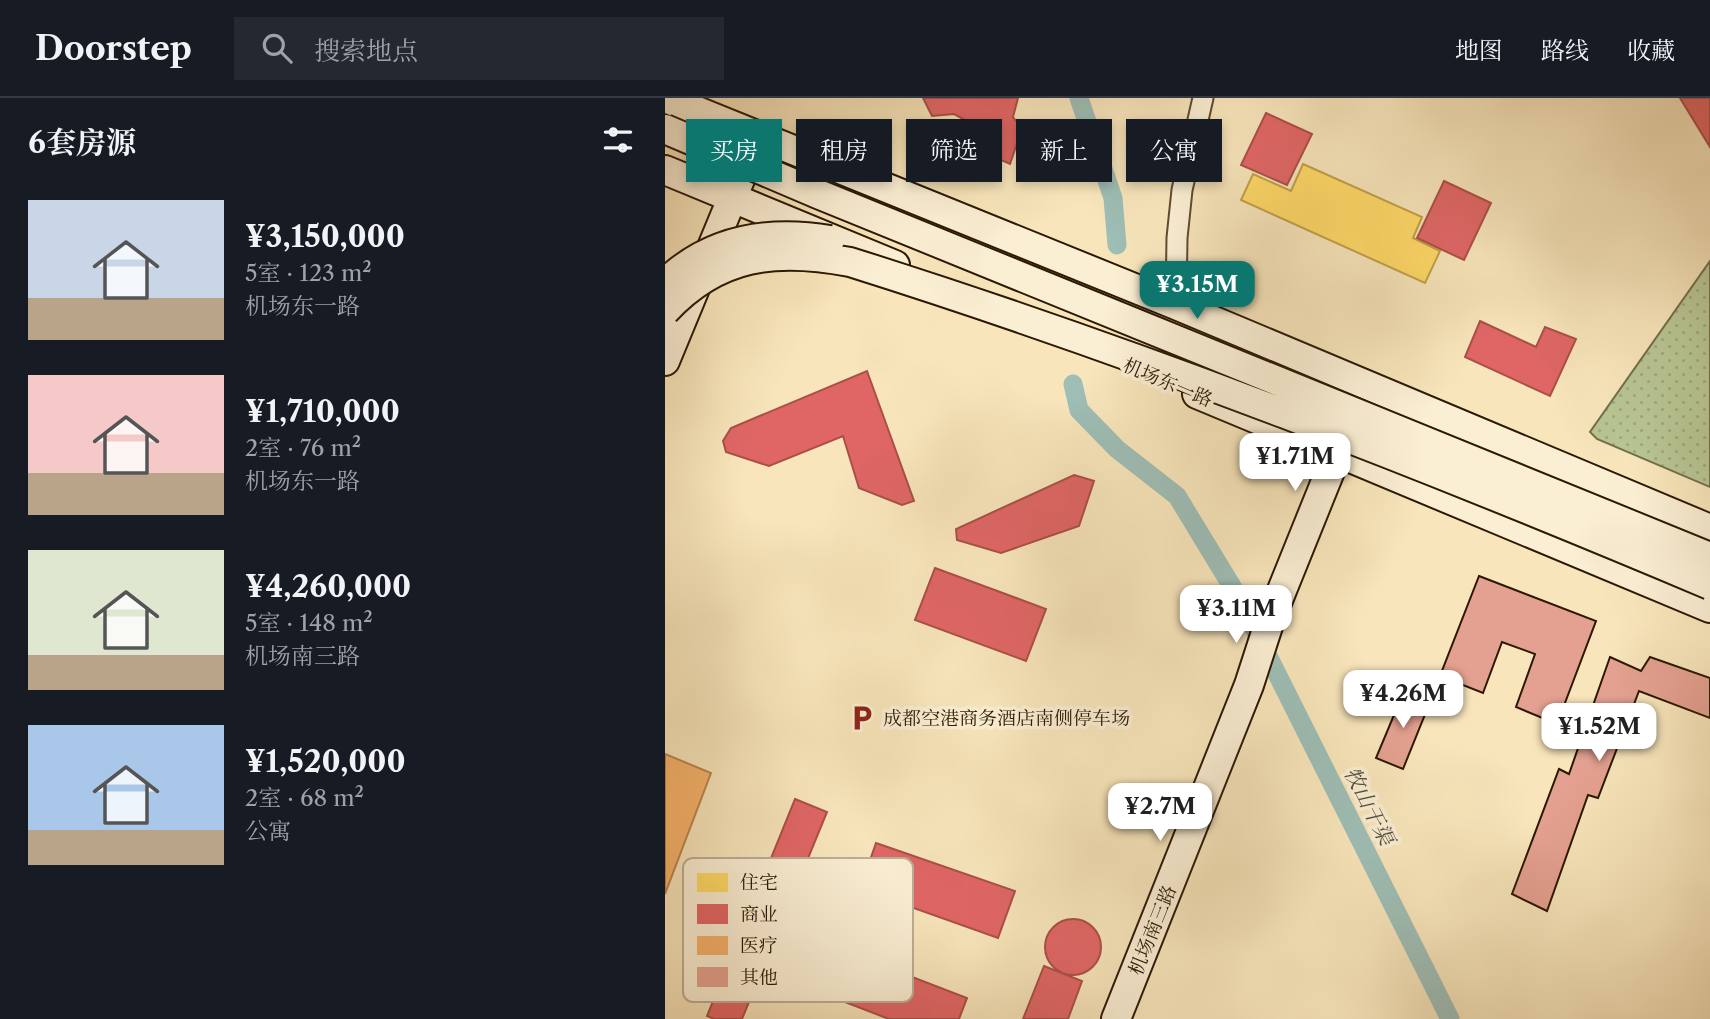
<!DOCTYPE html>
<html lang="zh">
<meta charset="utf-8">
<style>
:root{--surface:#171b24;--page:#242831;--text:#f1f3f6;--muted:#9ea1a6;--line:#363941;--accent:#0f766e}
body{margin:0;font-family:"Libre Caslon Text","Noto Serif SC",serif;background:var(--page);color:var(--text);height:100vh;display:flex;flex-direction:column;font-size:26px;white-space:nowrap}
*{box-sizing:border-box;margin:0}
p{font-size:23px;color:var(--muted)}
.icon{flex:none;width:38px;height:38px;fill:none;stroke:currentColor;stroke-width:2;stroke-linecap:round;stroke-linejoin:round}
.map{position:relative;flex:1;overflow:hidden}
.sheet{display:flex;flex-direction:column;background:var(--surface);width:665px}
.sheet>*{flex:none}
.banner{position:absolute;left:21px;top:21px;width:665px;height:63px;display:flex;gap:14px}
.price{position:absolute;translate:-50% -60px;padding:0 16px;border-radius:14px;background:#fff;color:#222;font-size:23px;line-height:46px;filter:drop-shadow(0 2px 4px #0008)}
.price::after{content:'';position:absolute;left:50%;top:42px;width:21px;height:16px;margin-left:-10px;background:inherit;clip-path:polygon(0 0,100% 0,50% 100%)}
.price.current{background:var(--accent);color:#fff}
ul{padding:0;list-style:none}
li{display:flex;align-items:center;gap:21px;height:175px;padding:0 28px}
li span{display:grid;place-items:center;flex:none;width:196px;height:140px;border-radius:0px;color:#555}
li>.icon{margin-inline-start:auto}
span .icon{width:84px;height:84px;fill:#fffc;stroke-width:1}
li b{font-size:30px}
h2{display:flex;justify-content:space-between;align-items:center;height:84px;padding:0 28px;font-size:30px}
.chip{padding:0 24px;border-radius:0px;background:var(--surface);box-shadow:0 4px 10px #0003;font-size:24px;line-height:63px}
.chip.current{background:var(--accent);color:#fff}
header{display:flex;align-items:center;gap:42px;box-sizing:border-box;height:98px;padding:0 35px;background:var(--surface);border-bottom:2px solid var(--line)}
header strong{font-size:33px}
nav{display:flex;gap:38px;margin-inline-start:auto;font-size:24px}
.search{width:490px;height:63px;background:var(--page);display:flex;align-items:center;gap:18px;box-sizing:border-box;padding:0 24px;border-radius:0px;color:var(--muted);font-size:26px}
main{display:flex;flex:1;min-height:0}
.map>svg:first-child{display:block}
.green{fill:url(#green-dots);stroke:#726f4c;stroke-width:2}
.homes{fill:#ffd966;stroke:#c09f48;stroke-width:2}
.shops{fill:#e06666;stroke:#aa4f48;stroke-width:2}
.health{fill:#f6b26b;stroke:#b9844c;stroke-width:2}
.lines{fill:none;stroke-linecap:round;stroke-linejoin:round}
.canal{stroke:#9ebeb6;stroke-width:19}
.building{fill:#e4a191;stroke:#2c1803;stroke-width:2}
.street-casing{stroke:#5f4b31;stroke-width:23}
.secondary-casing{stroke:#2c1803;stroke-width:32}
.street{stroke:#faeed3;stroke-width:19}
.secondary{stroke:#faeed3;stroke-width:28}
.secondary-bridge-casing{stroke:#2c1803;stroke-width:32;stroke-linecap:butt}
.secondary-bridge{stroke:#faeed3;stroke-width:28}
.labels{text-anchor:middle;stroke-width:7;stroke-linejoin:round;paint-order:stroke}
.street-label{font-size:19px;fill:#2c1803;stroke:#faeed3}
.poi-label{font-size:19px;fill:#2c1803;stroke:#faeed3;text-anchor:start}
.water-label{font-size:21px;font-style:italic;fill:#545242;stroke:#faeed3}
.key{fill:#faeed3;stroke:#bcae95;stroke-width:2}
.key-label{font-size:19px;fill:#2c1803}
</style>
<header>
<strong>Doorstep</strong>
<div class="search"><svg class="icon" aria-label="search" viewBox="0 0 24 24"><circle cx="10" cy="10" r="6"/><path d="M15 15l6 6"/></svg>搜索地点</div>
<nav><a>地图</a><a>路线</a><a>收藏</a></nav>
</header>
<main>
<section class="sheet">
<h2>6套房源<svg class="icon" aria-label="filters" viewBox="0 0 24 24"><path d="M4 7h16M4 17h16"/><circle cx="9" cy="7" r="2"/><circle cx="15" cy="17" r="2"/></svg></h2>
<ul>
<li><span style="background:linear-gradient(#c9d6e8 70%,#b9a48a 0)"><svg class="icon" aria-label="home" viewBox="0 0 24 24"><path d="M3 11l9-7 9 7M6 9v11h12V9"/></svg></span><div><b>¥3,150,000</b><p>5室 · 123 m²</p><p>机场东一路</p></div></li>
<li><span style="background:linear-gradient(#f6c9c9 70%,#b9a48a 0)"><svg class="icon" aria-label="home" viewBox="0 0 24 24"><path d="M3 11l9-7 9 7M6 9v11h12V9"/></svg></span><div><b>¥1,710,000</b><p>2室 · 76 m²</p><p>机场东一路</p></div></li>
<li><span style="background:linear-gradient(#dfe7d0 75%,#b9a48a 0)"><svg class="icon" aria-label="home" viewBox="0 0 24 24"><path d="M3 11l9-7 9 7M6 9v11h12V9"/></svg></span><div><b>¥4,260,000</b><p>5室 · 148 m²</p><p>机场南三路</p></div></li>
<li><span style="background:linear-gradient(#a9c7e8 75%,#b9a48a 0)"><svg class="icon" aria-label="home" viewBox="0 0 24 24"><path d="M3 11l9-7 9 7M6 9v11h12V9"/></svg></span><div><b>¥1,520,000</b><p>2室 · 68 m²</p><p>公寓</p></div></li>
</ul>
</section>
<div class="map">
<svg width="1045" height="921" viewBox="0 0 1045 921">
<defs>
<pattern id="green-dots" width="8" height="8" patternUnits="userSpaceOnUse" patternTransform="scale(1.75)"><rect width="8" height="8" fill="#b8c694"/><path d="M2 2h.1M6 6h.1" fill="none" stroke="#9ea97e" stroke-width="1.8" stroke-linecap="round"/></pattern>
</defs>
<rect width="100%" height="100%" fill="#f8e5bb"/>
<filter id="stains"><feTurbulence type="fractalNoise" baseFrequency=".00286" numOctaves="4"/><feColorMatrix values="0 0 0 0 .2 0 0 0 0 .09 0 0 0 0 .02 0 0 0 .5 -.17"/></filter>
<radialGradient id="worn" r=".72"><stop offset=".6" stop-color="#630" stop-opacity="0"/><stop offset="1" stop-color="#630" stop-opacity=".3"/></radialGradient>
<path class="green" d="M1045,163v226l-113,-48 -7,-7z"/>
<path class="homes" d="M638,66l119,53 -9,21 27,13 -15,32 -184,-83 12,-26 38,17z"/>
<path class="shops" d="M258,0h95l-5,19 9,12 -12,35 -18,-8 7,-18 -45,-24 -22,2z
M1015,0h30v49z
M601,15l46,21 -25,51 -46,-20z
M779,83l47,22 -27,57 -47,-22z
M815,223l56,26 9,-20 31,12 -26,57 -85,-39z
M202,273l47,130 -12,4 -43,-17 -16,-52 -74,30 -43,-14 -3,-11 8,-13z
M409,377l20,6 -15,45 -78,27 -44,-13 -1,-11z
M270,470l111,41 -20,52 -111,-41z
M130,701l32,13 -85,207h-28l-7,-3z
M211,745l139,48 -17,47 -138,-49z
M380 849a28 28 0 1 1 56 0a28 28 0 1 1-56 0Z
M164,847l138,53 -8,21h-70l-78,-30z
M379,868l38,15 -14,38h-45z"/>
<path class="health" d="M0,656l46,19 -46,121z"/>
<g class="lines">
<path class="canal" d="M414,0l34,100 4,47
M408,286l6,26 38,39 60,47 62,102 211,421"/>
</g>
<path class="building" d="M814,478l117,45 -39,103 -41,-17 19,-53 -33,-12 -19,51 -43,-17z
M945,559l31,14 9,-14 60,21v40l-71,-27 -41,107 -10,-3 -41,116 -35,-17 47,-125 10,5z
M739,593l26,11 -27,67 -27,-11z"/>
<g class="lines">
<g class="street-casing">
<path id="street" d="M511,207l1,-67 5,-48 21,-92"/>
</g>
<g class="secondary-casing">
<path id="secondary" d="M0,0l511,207 534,224
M0,72l230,95
M0,263l90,-218
M532,296l513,214
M451,921l133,-334 21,-65 73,-181"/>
</g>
<use href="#street" class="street"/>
<use href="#secondary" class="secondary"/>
<g class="secondary-bridge-casing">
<path id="secondary-bridge" d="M0,31l153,65 892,363
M0,185c46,-44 105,-53 165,-43
M0,213c53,-57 111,-63 185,-49 292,92 578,204 860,323"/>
</g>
<use href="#secondary-bridge" class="secondary-bridge"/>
</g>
<defs>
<g id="parking-bare" transform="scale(2.1)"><path d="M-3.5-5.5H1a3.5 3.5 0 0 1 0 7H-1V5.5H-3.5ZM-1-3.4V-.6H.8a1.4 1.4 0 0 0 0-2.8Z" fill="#8f2418" stroke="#faeed3" stroke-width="2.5" paint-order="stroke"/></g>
</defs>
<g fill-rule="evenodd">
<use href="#parking-bare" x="197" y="620"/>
</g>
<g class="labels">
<g class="street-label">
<text transform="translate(503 284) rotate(23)" y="7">机场东一路</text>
<text transform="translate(487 832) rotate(-68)" y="7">机场南三路</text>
</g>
<g class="poi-label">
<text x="218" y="627">成都空港商务酒店南侧停车场</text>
</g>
<g class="water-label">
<text transform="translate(704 708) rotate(63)" y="7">牧山干渠</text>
</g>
</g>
<rect x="18" y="760" width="230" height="144" rx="10" class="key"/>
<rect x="32" y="775" width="31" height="19" fill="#ffd966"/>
<rect x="32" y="806" width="31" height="20" fill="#e06666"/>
<rect x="32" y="838" width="31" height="19" fill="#f6b26b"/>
<rect x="32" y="869" width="31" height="20" fill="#e4a191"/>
<g class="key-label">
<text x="75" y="791">住宅</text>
<text x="75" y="823">商业</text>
<text x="75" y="854">医疗</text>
<text x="75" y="886">其他</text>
</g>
<rect width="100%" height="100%" filter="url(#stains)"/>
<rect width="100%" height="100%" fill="url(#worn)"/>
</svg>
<b class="price current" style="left:532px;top:223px">¥3.15M</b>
<b class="price" style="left:630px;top:395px">¥1.71M</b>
<b class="price" style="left:571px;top:547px">¥3.11M</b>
<b class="price" style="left:738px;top:632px">¥4.26M</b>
<b class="price" style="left:934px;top:665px">¥1.52M</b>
<b class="price" style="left:495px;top:745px">¥2.7M</b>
<div class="banner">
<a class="chip current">买房</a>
<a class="chip">租房</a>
<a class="chip">筛选</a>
<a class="chip">新上</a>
<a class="chip">公寓</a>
</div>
</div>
</main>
